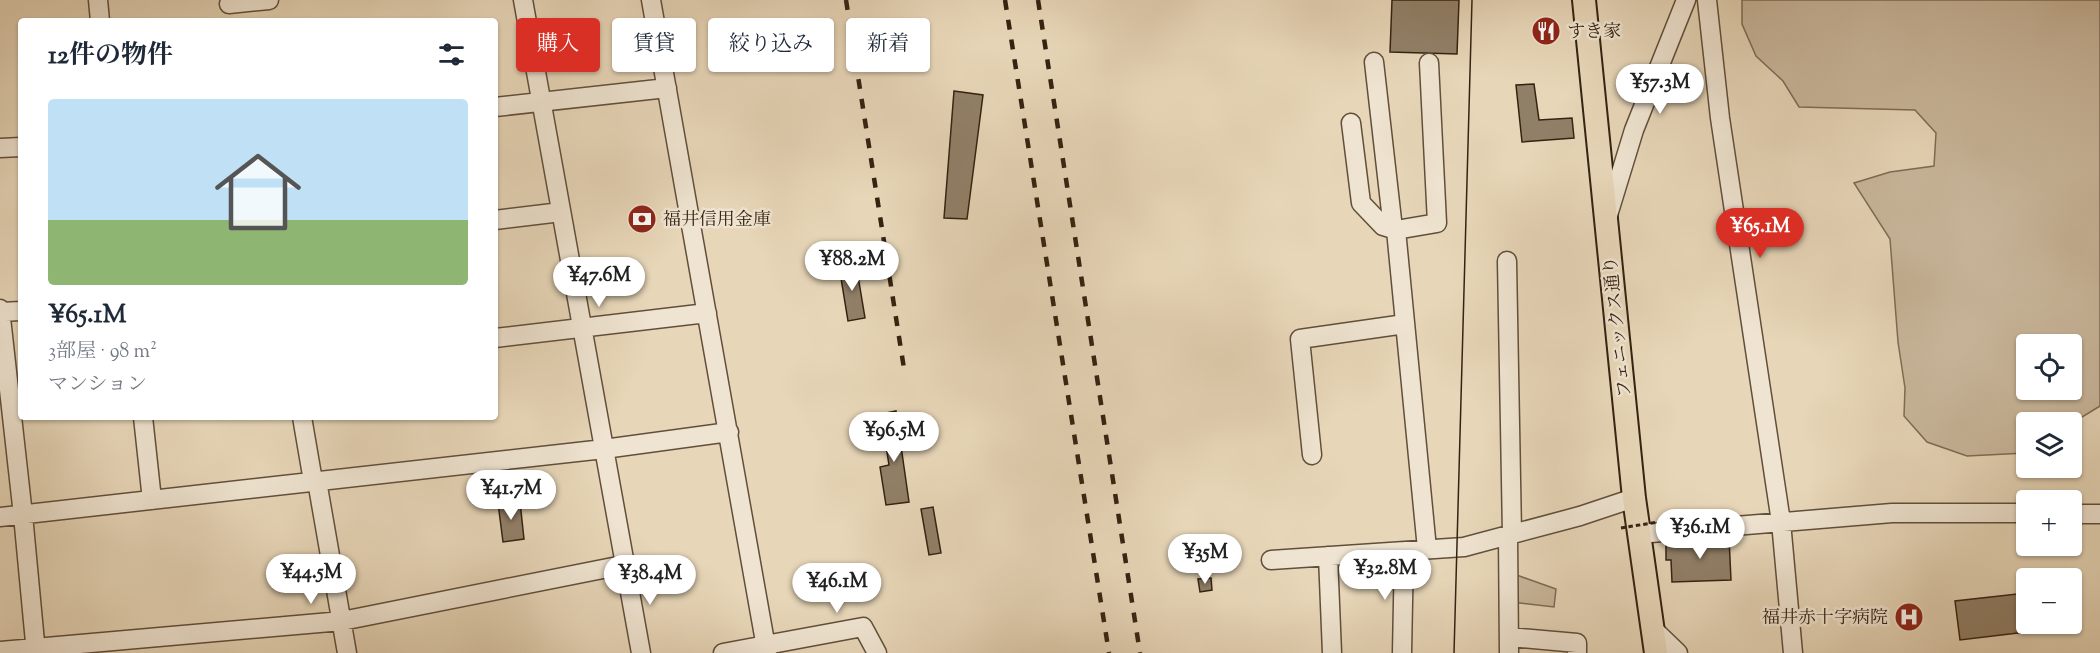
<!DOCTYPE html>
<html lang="ja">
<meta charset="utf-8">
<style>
:root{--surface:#fff;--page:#f2f2f3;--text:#1f2937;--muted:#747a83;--accent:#d93025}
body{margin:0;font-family:"Sorts Mill Goudy","Noto Serif JP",serif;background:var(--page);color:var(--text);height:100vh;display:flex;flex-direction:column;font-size:22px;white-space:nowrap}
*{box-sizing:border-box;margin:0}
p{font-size:20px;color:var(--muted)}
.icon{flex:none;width:33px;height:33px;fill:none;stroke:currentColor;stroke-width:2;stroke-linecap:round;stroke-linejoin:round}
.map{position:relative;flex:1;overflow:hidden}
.sheet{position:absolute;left:18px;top:18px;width:480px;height:402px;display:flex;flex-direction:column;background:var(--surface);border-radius:6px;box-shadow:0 2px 4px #0004}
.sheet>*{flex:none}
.banner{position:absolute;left:516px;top:18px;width:570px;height:54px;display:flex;gap:12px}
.buttons{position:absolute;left:2016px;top:334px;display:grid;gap:12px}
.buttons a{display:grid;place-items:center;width:66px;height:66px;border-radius:6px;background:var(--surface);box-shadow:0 2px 4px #0004;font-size:30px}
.price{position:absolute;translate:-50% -51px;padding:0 14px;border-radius:21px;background:#fff;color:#222;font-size:20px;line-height:39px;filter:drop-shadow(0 2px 3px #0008)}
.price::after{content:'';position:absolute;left:50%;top:36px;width:18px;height:14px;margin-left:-9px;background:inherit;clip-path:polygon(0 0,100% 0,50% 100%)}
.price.active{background:var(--accent);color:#fff}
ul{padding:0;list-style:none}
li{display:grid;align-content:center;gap:12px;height:318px;padding:0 30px}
li span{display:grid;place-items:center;height:186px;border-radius:6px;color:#555}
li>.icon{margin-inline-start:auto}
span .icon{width:108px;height:108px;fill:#fffc;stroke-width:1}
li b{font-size:26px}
h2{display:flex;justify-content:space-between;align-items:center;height:72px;padding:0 30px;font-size:26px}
.tag{padding:0 21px;border-radius:6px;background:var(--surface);box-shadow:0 2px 4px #0004;font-size:21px;line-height:54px}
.tag.active{background:var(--accent);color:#fff}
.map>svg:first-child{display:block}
.green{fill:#c9b79c;stroke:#7e6c56;stroke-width:1.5;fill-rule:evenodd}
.building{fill:#918068;stroke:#342211;stroke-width:1.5}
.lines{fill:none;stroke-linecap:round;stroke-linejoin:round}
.minor-casing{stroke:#614f3b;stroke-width:21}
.major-casing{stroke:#342211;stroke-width:26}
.minor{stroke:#efe4d1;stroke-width:18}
.major{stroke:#e7d6b8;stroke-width:22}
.tram{stroke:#342211;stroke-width:1.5}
.rail{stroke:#342211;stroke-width:4.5;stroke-dasharray:10 10;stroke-linecap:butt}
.path-bridge{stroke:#342211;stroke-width:3;stroke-dasharray:4.5 3;stroke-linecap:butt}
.labels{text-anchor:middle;stroke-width:5;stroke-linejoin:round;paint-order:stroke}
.poi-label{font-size:18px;fill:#342211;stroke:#efe4d1;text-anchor:start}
.street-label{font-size:18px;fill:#342211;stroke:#efe4d1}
</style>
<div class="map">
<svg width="2100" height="653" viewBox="0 0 2100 653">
<rect width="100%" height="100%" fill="#e7d6b8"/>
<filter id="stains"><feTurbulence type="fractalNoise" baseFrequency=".00333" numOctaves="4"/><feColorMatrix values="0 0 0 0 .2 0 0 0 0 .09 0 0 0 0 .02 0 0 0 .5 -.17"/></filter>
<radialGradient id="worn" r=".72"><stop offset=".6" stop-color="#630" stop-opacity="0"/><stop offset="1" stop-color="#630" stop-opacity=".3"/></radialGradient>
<path class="green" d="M1742,0h358v406l-23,14 -5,8v-5h-46v30l-59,3 -40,-14 -23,-26 1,-28 -7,-46 -8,-103 -36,-56 36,-11 44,-6 2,-33 -21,-23 -116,-3 -16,-26 -27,-25 -14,-32zM2026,345h46v45h-46z
M1511,573l45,16 -2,18 -42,-5z"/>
<path class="building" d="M1392,0h67l-2,54 -67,-2z
M1534,84l5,36 33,-2 2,20 -52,4 -6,-57z
M954,91l29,4 -16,124 -23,-1z
M856,264l9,54 -17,3 -9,-55z
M896,411l13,91 -23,3 -6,-38 9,-2 -8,-51z
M520,502l4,37 -21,3 -5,-39z
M933,507l8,46 -12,2 -8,-46z
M1729,538l2,42 -59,2 -1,-22h-5v-17z
M1211,578l1,12 -12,2 -2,-13z
M2026,593v39l-66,8 -5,-39z"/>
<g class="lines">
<g class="minor-casing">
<path id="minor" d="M98,0l2,21
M523,0l118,653
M651,0l116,653
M1707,0l13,118 61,404 12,131
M229,4l40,-4
M1374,62l19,167
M495,107l172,-19
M1351,123l10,80 22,23 13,4 41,-7 -8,-160
M0,148l21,-1
M1608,215l26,-85 52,-130
M495,220l66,-8
M1396,230l31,319
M1507,261l5,273
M0,309l23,206 13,138
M0,312l21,-1
M495,338l212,-25
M143,417l9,83
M302,417l11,64
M1312,455l-12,-116 105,-15
M317,481l30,172
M2072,514h28
M0,517l604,-68 125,-17
M1639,534l253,-21h134
M1508,535l1,118
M1328,556l4,97
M1271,560l193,-13 116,-31 54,-18
M1653,629l25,24
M1509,637l68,6v10
M0,651l342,-30 281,-56
M723,653l140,-26 14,26
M1402,653l2,-102"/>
</g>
<g class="major-casing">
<path id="major" d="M1584,0l50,498 22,155"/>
</g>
<use href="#minor" class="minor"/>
<use href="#major" class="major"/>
<path class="tram" d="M1454,653l18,-653"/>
<path class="rail" d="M846,0l59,375
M1005,0l104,653
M1038,0l102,653"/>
<path class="path-bridge" d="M1621,528l37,-6"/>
</g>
<defs>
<g id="restaurant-disc" transform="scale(1.5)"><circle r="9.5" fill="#8f2418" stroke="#efe4d1"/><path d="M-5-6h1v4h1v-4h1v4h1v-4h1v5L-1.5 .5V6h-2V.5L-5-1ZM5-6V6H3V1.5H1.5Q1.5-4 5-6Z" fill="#fff"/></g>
<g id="bank-disc" transform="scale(1.5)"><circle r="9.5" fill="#8f2418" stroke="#efe4d1"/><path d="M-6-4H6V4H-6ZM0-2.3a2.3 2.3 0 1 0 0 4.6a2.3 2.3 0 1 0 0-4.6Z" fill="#fff"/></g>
<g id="hospital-disc" transform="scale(1.5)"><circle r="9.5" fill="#8f2418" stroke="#efe4d1"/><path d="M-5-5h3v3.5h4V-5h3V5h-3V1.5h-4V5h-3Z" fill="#fff"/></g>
</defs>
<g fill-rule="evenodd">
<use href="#restaurant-disc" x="1546" y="31"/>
<use href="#bank-disc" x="642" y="219"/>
<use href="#hospital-disc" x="1909" y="617"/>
</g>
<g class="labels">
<g class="poi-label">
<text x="1567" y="37">すき家</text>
<text x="663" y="225">福井信用金庫</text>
<text x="1888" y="623" text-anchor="end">福井赤十字病院</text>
</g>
<g class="street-label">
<text transform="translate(1617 327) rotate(-96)" y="6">フェニックス通り</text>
</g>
</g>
<rect width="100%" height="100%" filter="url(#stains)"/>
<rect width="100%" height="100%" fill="url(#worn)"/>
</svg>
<div class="buttons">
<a><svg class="icon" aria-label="locate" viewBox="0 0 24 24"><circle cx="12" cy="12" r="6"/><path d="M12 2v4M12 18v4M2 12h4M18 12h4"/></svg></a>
<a><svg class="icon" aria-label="layers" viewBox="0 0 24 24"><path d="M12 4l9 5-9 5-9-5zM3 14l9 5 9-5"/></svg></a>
<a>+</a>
<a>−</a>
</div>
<b class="price" style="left:1660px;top:115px">¥57.3M</b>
<b class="price active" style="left:1760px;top:259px">¥65.1M</b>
<b class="price" style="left:852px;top:292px">¥88.2M</b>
<b class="price" style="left:599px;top:308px">¥47.6M</b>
<b class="price" style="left:894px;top:463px">¥96.5M</b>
<b class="price" style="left:511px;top:521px">¥41.7M</b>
<b class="price" style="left:1700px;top:560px">¥36.1M</b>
<b class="price" style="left:1205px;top:585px">¥35M</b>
<b class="price" style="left:1385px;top:601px">¥32.8M</b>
<b class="price" style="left:311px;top:605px">¥44.5M</b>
<b class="price" style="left:650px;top:606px">¥38.4M</b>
<b class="price" style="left:837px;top:614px">¥46.1M</b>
<div class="banner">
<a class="tag active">購入</a>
<a class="tag">賃貸</a>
<a class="tag">絞り込み</a>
<a class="tag">新着</a>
</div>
<section class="sheet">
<h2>12件の物件<svg class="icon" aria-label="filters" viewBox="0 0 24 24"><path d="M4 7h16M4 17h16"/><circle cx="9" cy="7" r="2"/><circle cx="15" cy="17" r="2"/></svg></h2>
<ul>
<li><span style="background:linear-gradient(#bfe0f5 65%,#8fb573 0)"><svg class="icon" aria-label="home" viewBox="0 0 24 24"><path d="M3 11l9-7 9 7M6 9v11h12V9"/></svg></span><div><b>¥65.1M</b><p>3部屋 · 98 m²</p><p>マンション</p></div></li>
</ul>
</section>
</div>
